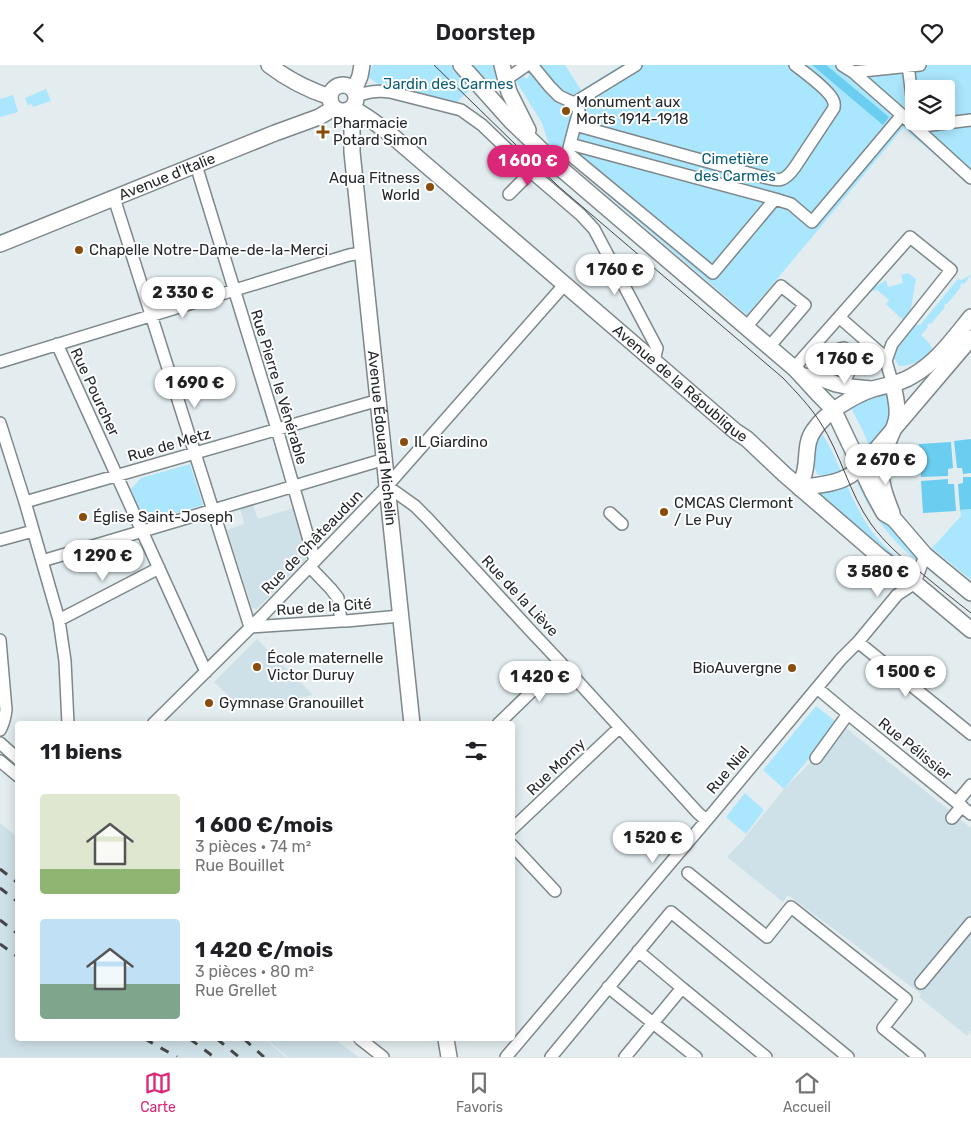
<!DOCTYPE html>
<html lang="fr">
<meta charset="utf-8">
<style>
:root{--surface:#fff;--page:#f6f6f6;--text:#202124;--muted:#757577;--line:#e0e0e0;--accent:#db2777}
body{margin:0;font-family:Rubik,sans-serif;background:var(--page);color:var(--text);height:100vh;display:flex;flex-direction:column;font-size:19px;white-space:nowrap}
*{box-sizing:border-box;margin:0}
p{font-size:16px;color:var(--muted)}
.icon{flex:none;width:28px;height:28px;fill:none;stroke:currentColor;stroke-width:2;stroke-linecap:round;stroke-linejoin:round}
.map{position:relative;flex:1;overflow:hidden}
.panel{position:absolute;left:15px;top:656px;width:500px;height:320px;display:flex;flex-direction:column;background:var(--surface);border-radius:5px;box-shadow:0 2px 12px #0003}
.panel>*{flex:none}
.tools{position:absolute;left:905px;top:15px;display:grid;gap:10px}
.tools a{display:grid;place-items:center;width:50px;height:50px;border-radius:5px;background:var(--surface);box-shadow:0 2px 12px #0003;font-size:25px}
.price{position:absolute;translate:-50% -42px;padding:0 11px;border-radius:18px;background:#fff;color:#222;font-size:16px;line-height:32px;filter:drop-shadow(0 1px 2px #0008)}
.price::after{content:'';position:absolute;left:50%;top:30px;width:15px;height:11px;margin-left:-8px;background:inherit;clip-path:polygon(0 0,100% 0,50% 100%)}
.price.on{background:var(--accent);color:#fff}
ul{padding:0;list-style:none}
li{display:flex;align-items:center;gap:15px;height:125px;padding:0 25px}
li span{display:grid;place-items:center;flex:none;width:140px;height:100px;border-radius:5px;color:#555}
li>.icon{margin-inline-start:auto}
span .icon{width:60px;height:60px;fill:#fffc;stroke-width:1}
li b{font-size:21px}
h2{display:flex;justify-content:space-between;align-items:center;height:60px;padding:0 25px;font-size:21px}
header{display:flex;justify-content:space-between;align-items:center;height:65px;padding:0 25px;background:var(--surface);font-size:22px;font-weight:600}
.menu{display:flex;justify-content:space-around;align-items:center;height:70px;border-top:1px solid var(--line);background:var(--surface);font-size:14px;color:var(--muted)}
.menu a{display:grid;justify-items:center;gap:2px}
.menu .on{color:var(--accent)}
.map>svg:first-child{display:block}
.built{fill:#cfe1e8}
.green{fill:#aae6fd;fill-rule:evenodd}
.water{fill:#6bcdef}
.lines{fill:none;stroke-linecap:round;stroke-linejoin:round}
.minor-casing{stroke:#7e878a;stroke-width:14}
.major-casing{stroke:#7e878a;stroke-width:18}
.minor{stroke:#fff;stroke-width:11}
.major{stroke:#fff;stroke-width:15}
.tram{stroke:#434749;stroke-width:1}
.rail{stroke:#434749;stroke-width:3;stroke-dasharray:9 9;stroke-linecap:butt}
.poi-dot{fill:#894c0b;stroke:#fff;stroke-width:2}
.labels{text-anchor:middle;stroke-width:4;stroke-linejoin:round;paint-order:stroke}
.park-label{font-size:15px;fill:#0c5e75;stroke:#fff}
.poi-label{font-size:15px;fill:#25282a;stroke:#fff;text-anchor:start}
.street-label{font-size:15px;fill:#25282a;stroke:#fff}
</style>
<header><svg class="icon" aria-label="back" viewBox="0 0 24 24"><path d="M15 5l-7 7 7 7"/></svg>Doorstep<svg class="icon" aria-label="heart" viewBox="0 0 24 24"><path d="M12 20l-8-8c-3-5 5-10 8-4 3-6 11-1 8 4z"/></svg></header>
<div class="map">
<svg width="971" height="992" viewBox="0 0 971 992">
<rect width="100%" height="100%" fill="#e3edf0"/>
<path class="built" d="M253,440l5,14 35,-11 14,50 -50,51 -5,-1 -25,-78 17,-6 -4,-15z
M257,574l56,56 -70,15 -29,-28z
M846,663l103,82 -2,3 10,8 3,-2 11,9v203l-4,5 -48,-39 2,-3 -133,-99 -5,7 -56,-45 15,-16 42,-52 34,-34 4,2z
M0,758l17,14 1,202h246l22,18h-286z
M266,974h68l25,18h-71z"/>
<path class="green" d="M373,0h121l4,21 -5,4 -10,-13 -29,28 -73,-19 -13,-9z
M534,0h31l16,25 40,-25h350v120l-68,-57 -156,187 -198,-170 -7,-22 -26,-42 8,-5 2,3 3,-2 -1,-7zM914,24h32v32h-32z
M46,24l5,12 -18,6 -1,-3 -4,1 -3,-7z
M13,30l5,17 -18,5v-18z
M908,208l8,6 -6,35 -6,7 -18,-17 3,-4 -12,-10 -6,1 5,-6h2l8,-5 2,7 15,-4 -2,-8z
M971,210l-7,9 -2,-1 -2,3 1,1 -14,17 -1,-1 -2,3 1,1 -14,17 -2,-1 -2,3 1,1 -7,8 9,9 2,5c-8,11 -20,17 -33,17l-5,-8 2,-10 19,-23h5l38,-46 3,1z
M884,329l5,1 2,26 -21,27 -7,-17 -14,-27 10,-4z
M821,367l11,19 10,23 -17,3 -8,-3c-7,-19 -8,-25 4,-42z
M190,399l13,41 -58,17 -14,-33 10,-11z
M862,410l55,80v6c-28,-23 -47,-48 -61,-81z
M847,420c10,24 23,49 43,66 7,7 16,14 24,20l-1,5 -93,-81 1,-5 20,-2z
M971,444v71l-39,-32 29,-32 -1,-6z
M816,641l22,17 -54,66 -21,-19z
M745,728l19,17 -18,24 -20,-17z"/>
<path class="water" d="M812,0h14l63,52 -6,8z
M971,374v34l-8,1 -1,-6h-5l-3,-27z
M951,377l2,26 -5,1v7l-27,1 -2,-33z
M963,412h8v32l-11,1 -2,-26 5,-1z
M948,414v5h6l2,27 -33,2 -2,-32z"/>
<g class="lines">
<g class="minor-casing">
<path id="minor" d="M532,0l18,22 9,9 15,7
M842,0l11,7 49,43 69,63
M908,0l6,48
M853,7l67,-7
M505,13l6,-2 16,-11
M356,31c12,-4 21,-6 34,-4l71,18 21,15 49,47 50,43 13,14 63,119 -3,13
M915,58v4l56,-7
M575,60l4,-14 -5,-8 62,-38
M570,79l-2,9 145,120 62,-74 16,5 21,18 90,-107
M196,100l81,264 38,132
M509,129l22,-22
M114,133l136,429 91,-6h5l54,-5
M775,134l-205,-55 5,-19 184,51c19,4 23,9 36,-9l39,-59c0,-4 1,-4 -1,-8 -4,-10 -29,-28 -38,-35
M839,252l40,35 7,9 7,24
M746,262l35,-41 24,19 -36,42
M57,279l149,328
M0,297l349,-107 13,-2
M794,303l116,-131 41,33 -59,74 -6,17
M812,312c8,-10 18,-28 32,-29 15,12 5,24 -2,37
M0,358l25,79 34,118 6,41 3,63
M387,421l28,20 13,13 101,110 32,34 137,150 8,7
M25,437l354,-102
M610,448l12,11
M0,475l33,-9
M42,496l343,-102
M310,502l21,22 7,9 3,23
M59,555l100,-52
M0,575l6,70c-1,8 -2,13 -6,20
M858,577l113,92
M817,623l31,26 123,100
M153,659l109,-108 125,-130 178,-202
M498,659l63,-61
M0,678l18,16
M816,693l32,-44
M0,696l18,15
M957,737l14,-17
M952,753l10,-12
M512,764l107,-101
M512,780l43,46
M688,808l79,64 24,-30 115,92 -23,29 36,29
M921,918l50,-60
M608,922l45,36 29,-35 -44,-37
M682,923l84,69
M360,974l23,18
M506,992l205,-242 130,-156 17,-17 39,-47 18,-12 10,-28
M551,992l120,-145 177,145
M625,992l28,-34 43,34"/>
</g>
<g class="major-casing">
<g id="major">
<path d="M269,0c18,14 40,25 61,32"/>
<path d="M461,0l50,56 48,46 235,201c10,10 19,21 29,31 4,4 7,7 11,12l39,82 11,20 10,6 31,36 46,38"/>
<path d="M502,0l7,27 19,38"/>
<circle cx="343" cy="33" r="13"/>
<path d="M354,26l6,-15 2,-11"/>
<path id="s1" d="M353,43l17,11 20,15 345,297 12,8 37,35 96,83 35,26 56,47"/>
<path id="s2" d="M348,45l4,17v25l60,572"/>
<path id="s3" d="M0,179l275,-111 44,-16 15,-9"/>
<path d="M802,311l15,1 19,7 14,3 21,2"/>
<path d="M800,423c1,-6 4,-12 5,-18 3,-14 0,-28 9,-40 11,-17 40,-35 59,-41 13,-4 27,-5 39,-13 25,-14 41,-37 59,-59"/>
<path d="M800,423c15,-3 33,-3 47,-11 9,-4 15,-12 22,-19l102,-120"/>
<path d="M892,448c-6,-15 -13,-33 -11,-49 2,-17 14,-31 16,-48 1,-11 -2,-21 -4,-31"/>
<path d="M446,974l3,18"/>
</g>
</g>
<use href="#minor" class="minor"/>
<use href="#major" class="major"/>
<path class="tram" d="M434,0l124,121 225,192c13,14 27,28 37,44 21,32 29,71 51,102 14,19 31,34 49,48 17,14 34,28 51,41"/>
<path class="rail" d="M0,804l18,14
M0,823l18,14
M0,855l18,14
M0,879l18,13
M145,974l32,18
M190,974l24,18
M217,974l22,18
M244,974l20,18"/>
</g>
<g class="poi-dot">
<circle cx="566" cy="46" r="5"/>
<path d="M320.5 59.5h5v5h5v5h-5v5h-5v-5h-5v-5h5z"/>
<circle cx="430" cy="122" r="5"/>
<circle cx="79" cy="185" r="5"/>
<circle cx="404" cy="377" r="5"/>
<circle cx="664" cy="447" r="5"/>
<circle cx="83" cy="452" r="5"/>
<circle cx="257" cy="602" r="5"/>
<circle cx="792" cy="603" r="5"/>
<circle cx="209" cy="638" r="5"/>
</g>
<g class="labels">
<g class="park-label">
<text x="448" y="24">Jardin des Carmes</text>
<text x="735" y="99">Cimetière<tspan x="735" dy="17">des Carmes</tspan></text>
</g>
<g class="poi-label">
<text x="576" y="42">Monument aux<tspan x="576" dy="17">Morts 1914-1918</tspan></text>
<text x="333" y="63">Pharmacie<tspan x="333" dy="17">Potard Simon</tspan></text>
<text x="420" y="118" text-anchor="end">Aqua Fitness<tspan x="420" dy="17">World</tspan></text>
<text x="89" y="190">Chapelle Notre-Dame-de-la-Merci</text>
<text x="414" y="382">IL Giardino</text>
<text x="674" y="443">CMCAS Clermont<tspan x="674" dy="17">/ Le Puy</tspan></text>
<text x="93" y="457">Église Saint-Joseph</text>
<text x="267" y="598">École maternelle<tspan x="267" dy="17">Victor Duruy</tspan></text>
<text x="782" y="608" text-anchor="end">BioAuvergne</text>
<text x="219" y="643">Gymnase Granouillet</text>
</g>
<g class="street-label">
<text dy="5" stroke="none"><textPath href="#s3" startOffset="180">Avenue d'Italie</textPath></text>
<text dy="5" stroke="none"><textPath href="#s1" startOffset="428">Avenue de la République</textPath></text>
<text transform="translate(279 322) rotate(73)" y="5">Rue Pierre le Vénérable</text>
<text transform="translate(95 327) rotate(65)" y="5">Rue Pourcher</text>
<text dy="5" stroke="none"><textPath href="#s2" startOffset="330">Avenue Édouard Michelin</textPath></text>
<text transform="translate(169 380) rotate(-16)" y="5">Rue de Metz</text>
<text transform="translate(312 477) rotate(-46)" y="5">Rue de Châteaudun</text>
<text transform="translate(520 531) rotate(47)" y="5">Rue de la Liève</text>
<text transform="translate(324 542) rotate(-4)" y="5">Rue de la Cité</text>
<text transform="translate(915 684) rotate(39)" y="5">Rue Pélissier</text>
<text transform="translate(556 702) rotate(-44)" y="5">Rue Morny</text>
<text transform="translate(728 705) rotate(-50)" y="5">Rue Niel</text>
</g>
</g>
</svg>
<div class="tools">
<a><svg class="icon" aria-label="layers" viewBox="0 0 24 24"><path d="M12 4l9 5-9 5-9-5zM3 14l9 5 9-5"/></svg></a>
</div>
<b class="price on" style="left:528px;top:122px">1 600 €</b>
<b class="price" style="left:615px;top:231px">1 760 €</b>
<b class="price" style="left:183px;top:254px">2 330 €</b>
<b class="price" style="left:845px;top:320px">1 760 €</b>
<b class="price" style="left:195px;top:344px">1 690 €</b>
<b class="price" style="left:886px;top:421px">2 670 €</b>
<b class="price" style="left:103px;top:517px">1 290 €</b>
<b class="price" style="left:878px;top:533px">3 580 €</b>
<b class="price" style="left:906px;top:633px">1 500 €</b>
<b class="price" style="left:540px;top:638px">1 420 €</b>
<b class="price" style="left:653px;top:799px">1 520 €</b>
<section class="panel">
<h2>11 biens<svg class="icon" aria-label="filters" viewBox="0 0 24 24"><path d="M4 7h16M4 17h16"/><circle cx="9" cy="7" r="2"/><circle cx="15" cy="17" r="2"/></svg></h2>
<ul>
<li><span style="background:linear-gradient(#dfe7d0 75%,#8fb573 0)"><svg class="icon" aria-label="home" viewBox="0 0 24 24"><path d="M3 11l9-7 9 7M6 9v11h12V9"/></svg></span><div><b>1 600 €/mois</b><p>3 pièces · 74 m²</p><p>Rue Bouillet</p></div></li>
<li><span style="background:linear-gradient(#bfe0f5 65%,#7fa58c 0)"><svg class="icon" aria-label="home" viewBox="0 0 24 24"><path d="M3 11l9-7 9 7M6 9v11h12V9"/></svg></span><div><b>1 420 €/mois</b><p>3 pièces · 80 m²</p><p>Rue Grellet</p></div></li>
</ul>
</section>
</div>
<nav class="menu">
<a class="on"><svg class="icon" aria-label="map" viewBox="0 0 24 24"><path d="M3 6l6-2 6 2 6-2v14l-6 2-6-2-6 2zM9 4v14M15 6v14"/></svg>Carte</a>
<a><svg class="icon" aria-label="saved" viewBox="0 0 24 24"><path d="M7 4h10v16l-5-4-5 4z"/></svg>Favoris</a>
<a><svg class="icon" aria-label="home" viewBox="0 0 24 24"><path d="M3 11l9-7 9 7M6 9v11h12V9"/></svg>Accueil</a>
</nav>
